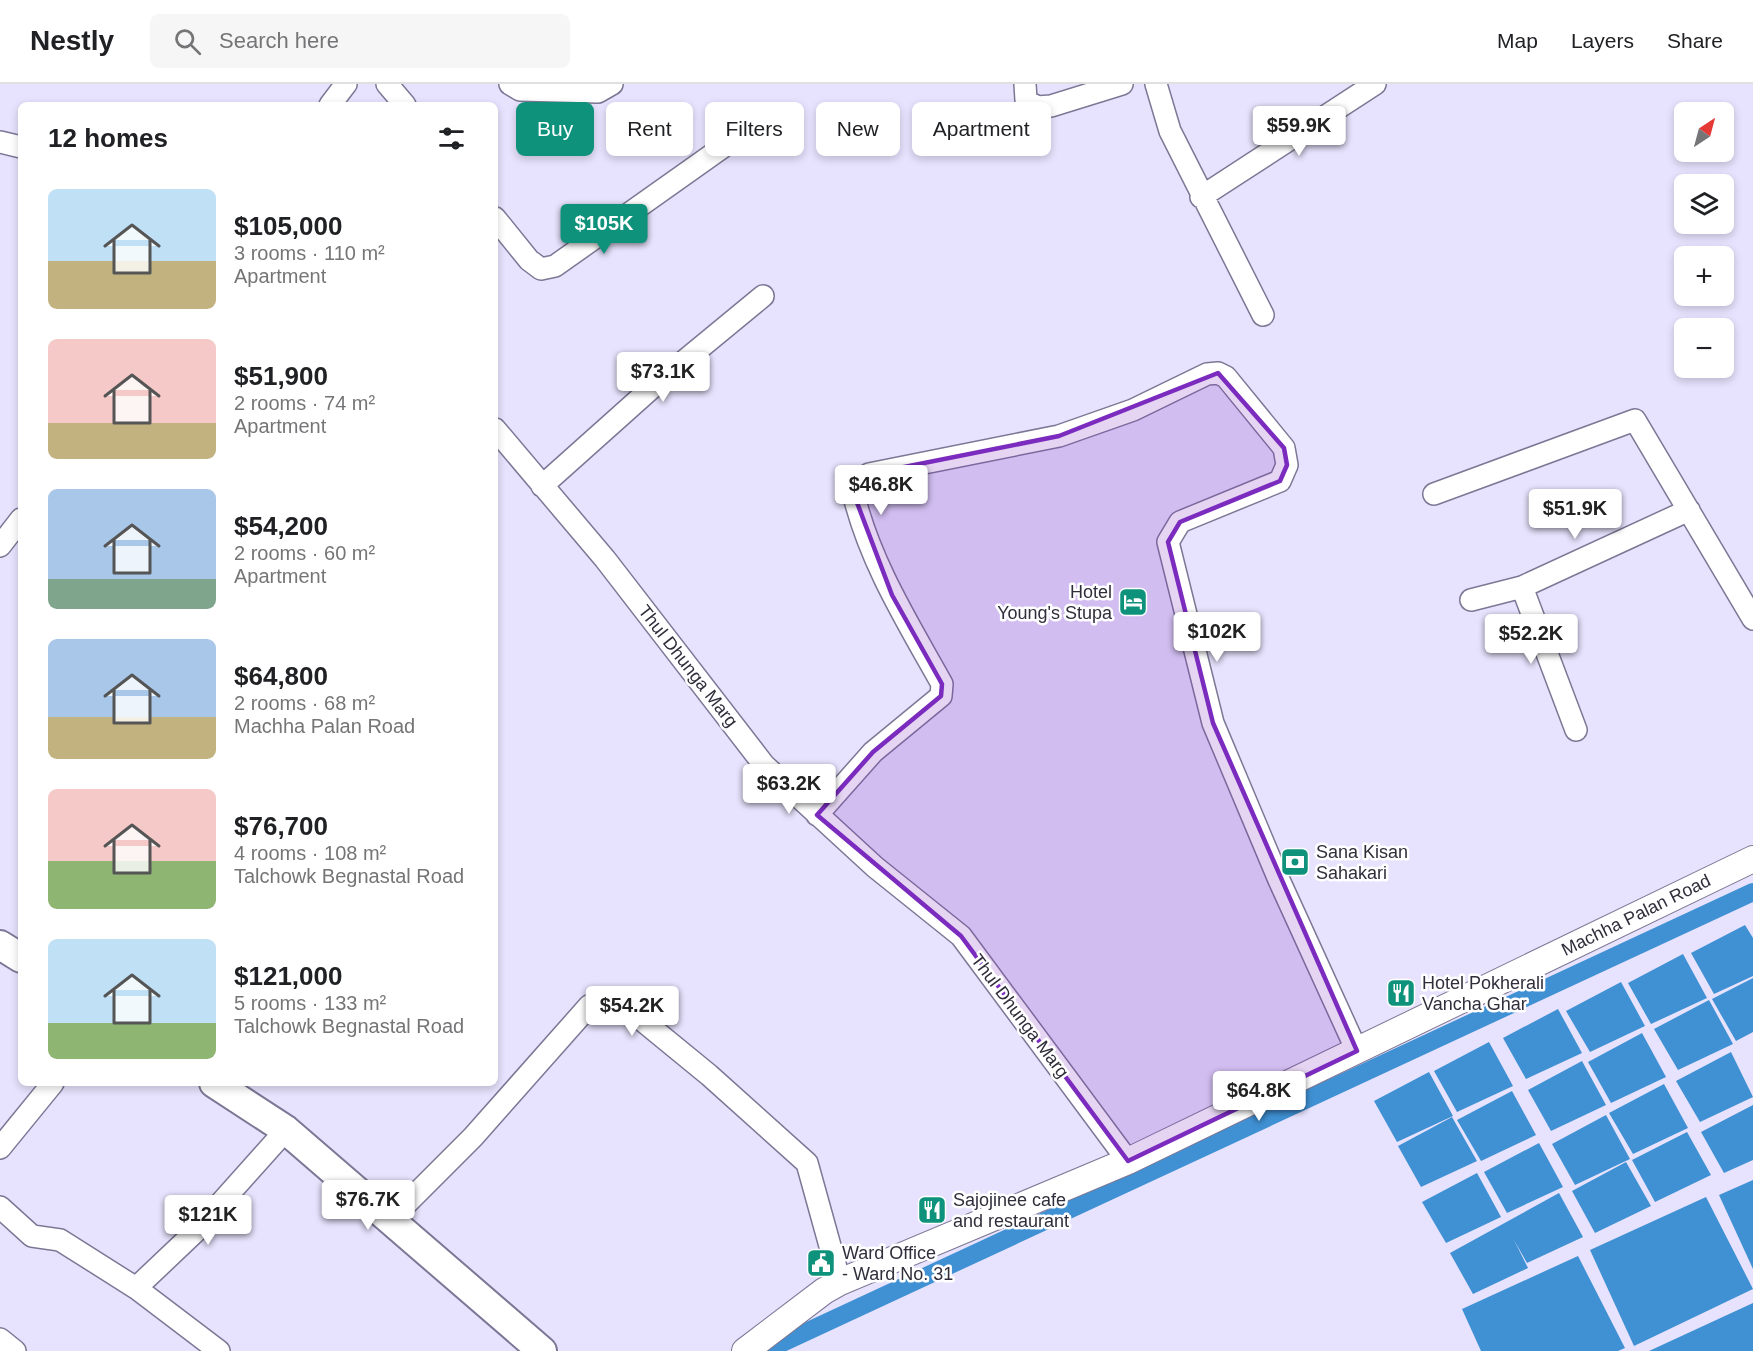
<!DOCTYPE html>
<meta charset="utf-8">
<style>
:root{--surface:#fff;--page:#f6f6f6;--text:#202124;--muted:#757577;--line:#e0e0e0;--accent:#0f927b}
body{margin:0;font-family:Arial,sans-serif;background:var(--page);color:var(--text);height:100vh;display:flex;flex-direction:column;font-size:22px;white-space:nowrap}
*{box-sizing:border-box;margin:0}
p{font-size:20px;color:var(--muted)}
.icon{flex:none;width:33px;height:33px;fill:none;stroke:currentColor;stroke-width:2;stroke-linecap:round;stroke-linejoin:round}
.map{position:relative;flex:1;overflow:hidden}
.side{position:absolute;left:18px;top:18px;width:480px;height:984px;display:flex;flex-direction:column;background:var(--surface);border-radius:9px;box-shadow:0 3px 9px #0003}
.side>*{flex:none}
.guide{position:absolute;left:516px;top:18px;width:570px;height:54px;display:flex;gap:12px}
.needle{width:39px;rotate:36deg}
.buttons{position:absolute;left:1674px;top:18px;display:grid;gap:12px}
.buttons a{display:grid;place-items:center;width:60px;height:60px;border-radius:9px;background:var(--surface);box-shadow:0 3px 9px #0003;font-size:30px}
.price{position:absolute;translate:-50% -51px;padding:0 14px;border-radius:6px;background:#fff;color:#222;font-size:20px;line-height:39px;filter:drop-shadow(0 2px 3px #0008)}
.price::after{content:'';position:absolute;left:50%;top:36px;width:18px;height:14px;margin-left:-9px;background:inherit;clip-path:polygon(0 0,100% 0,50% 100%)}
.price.active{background:var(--accent);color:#fff}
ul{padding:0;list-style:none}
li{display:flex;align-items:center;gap:18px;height:150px;padding:0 30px}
li span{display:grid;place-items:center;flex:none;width:168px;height:120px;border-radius:9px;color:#555}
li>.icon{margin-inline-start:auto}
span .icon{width:72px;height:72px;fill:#fffc;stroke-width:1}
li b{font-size:26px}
h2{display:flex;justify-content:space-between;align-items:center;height:72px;padding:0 30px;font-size:26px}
.chip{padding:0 21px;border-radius:9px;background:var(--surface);box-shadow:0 3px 9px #0003;font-size:21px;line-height:54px}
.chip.active{background:var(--accent);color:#fff}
header{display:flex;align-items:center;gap:36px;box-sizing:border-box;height:84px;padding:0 30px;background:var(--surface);border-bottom:2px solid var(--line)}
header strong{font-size:28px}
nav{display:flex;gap:33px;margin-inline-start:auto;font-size:21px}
.search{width:420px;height:54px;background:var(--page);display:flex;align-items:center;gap:15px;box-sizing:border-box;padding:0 21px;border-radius:9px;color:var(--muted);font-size:22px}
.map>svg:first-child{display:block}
.water{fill:#3f91d4}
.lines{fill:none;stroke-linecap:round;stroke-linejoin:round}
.canal{stroke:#3f91d4;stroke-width:18}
.minor-casing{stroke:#7d7795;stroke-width:24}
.tertiary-casing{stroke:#7d7795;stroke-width:28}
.secondary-casing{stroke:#7d7795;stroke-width:32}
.minor{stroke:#fff;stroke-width:21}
.tertiary{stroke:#fff;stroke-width:26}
.secondary{stroke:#fff;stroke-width:28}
.marked{fill:#7b2cbf;fill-opacity:0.2;stroke:#7b2cbf;stroke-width:4.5;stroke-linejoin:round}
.labels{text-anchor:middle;stroke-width:5;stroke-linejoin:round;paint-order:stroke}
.poi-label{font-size:18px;fill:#312e3b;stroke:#fff;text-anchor:start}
.street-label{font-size:18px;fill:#312e3b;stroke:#fff}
</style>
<header>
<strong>Nestly</strong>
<div class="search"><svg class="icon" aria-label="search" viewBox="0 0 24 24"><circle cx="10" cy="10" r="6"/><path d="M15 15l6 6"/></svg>Search here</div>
<nav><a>Map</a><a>Layers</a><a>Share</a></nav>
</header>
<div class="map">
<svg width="1753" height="1267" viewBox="0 0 1753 1267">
<rect width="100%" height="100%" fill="#e7e2fd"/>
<path class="water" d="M1745,841l8,13v38l-39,18 -23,-41z
M1683,870l24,44 -56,26 -23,-41z
M1753,894v54l-17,9 -24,-42z
M1621,898l24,44 -55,26 -24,-41z
M1709,916l24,44 -55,26 -24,-41z
M1558,925l24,44 -56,26 -23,-41z
M1642,949l24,44 -55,26 -23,-41z
M1489,958l24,44 -56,26 -23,-41z
M1731,968l22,45 -53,25 -24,-41z
M1582,977l24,44 -55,26 -23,-41z
M1429,988l24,44 -56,26 -23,-41z
M1664,1000l24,44 -55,26 -24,-41z
M1512,1007l24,44 -55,26 -24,-41z
M1753,1021v55l-29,13 -23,-41z
M1606,1031l24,44 -55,26 -23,-41z
M1452,1033l25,44 -56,26 -23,-41z
M1687,1048l24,43 -56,27 -23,-42z
M1539,1059l24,44 -56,26 -23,-41z
M1626,1078l25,44 -56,27 -23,-42z
M1477,1089l24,44 -55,26 -24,-41z
M1753,1096v89l-34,-74z
M1559,1109l24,44 -56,26 -13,-23 14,28 -55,26 -23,-41z
M1706,1113l47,92 -119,57 -44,-96z
M1578,1172l47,92 -7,3h-137l-19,-42z
M1753,1219v48h-104z"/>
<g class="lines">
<path class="canal" d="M765,1267l988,-459"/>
<g class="minor-casing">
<path id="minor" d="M387,0l18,21
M510,0l10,6 78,2 14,-8
M1025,0l1,16 11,7 14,-1 71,-22
M1156,0l14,47 93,184
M330,21l16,-21
M0,58l21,5
M1201,113l174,-113
M495,134l34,42 12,9 14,-3 168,-119
M495,345l110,130 159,206 111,102 86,69 167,225
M542,402l113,-101 108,-89
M1434,410l201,-74 118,199
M0,462l21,-27
M1522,503l54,143
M1471,516l51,-13 167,-77
M817,731l56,-63 68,-56 1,-12c-34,-61 -73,-123 -89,-192l5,-10 11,-8 190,-38 74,-26 74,-36 11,-1 8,4 58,71 3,17 -7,16 -100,41 -12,20 45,181 66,157 78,171
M0,1064l53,-65
M0,1123l32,29 28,4 76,48
M390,1136l83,-83 116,-131 16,-8 16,5 88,72 98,88 33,119
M0,1255l15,12
M219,1267l-83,-63 58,-55 92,-103"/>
</g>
<g class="tertiary-casing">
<path id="tertiary" d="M745,1267l79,-60 16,-9 288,-121 625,-302"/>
</g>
<g class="secondary-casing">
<path id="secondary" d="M0,861l21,13
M214,999l72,47 256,221"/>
</g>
<use href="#minor" class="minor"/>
<use href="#tertiary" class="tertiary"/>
<use href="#secondary" class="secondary"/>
</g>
<path class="marked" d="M1218,289l66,75 3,17 -7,16 -100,41 -12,20 45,181 144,328 -229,110 -167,-225 -144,-121 56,-63 68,-56 1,-12 -50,-89 -39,-103 16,-18 190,-38z"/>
<defs>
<g id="hotel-square" transform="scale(1.5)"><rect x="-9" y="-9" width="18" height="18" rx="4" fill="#0f927b" stroke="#fff"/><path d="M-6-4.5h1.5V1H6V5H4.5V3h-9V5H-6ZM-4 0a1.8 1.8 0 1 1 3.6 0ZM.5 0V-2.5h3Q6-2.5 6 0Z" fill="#fff"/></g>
<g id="bank-square" transform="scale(1.5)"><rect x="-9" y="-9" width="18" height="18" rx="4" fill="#0f927b" stroke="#fff"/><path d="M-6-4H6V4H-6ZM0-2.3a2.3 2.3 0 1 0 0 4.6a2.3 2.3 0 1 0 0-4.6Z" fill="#fff"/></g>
<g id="restaurant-square" transform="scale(1.5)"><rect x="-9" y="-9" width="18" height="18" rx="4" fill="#0f927b" stroke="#fff"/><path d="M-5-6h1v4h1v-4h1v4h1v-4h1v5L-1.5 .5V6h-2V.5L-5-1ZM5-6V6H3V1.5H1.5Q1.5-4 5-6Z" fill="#fff"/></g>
<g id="civic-square" transform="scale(1.5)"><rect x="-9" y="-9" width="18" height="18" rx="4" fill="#0f927b" stroke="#fff"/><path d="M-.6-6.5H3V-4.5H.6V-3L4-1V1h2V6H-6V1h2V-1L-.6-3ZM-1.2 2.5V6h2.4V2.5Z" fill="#fff"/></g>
</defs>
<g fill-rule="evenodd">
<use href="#hotel-square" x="1133" y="518"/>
<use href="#bank-square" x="1295" y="778"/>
<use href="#restaurant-square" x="1401" y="909"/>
<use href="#restaurant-square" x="932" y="1126"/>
<use href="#civic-square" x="821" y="1179"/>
</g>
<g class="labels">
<g class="poi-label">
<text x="1112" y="514" text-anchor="end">Hotel<tspan x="1112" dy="21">Young's Stupa</tspan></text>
<text x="1316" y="774">Sana Kisan<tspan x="1316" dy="21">Sahakari</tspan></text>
<text x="1422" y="905">Hotel Pokherali<tspan x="1422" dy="21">Vancha Ghar</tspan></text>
<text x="953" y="1122">Sajojinee cafe<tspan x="953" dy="21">and restaurant</tspan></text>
<text x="842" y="1175">Ward Office<tspan x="842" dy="21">- Ward No. 31</tspan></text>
</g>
<g class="street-label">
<text transform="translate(688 582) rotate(52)" y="6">Thul Dhunga Marg</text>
<text transform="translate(1636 831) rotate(-26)" y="6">Machha Palan Road</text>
<text transform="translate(1020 932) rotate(53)" y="6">Thul Dhunga Marg</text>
</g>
</g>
</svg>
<div class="buttons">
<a><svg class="needle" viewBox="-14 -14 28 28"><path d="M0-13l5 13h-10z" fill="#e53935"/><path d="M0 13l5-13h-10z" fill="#757577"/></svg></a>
<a><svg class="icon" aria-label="layers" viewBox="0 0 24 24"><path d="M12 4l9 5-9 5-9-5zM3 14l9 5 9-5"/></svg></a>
<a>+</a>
<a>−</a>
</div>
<b class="price" style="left:1299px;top:73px">$59.9K</b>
<b class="price active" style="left:604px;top:171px">$105K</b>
<b class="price" style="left:663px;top:319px">$73.1K</b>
<b class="price" style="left:881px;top:432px">$46.8K</b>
<b class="price" style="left:1575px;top:456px">$51.9K</b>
<b class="price" style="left:1217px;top:579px">$102K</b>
<b class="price" style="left:1531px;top:581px">$52.2K</b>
<b class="price" style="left:789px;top:731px">$63.2K</b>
<b class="price" style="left:632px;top:953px">$54.2K</b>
<b class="price" style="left:1259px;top:1038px">$64.8K</b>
<b class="price" style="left:368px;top:1147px">$76.7K</b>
<b class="price" style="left:208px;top:1162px">$121K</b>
<div class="guide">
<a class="chip active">Buy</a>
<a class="chip">Rent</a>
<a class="chip">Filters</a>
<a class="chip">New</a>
<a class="chip">Apartment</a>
</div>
<section class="side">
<h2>12 homes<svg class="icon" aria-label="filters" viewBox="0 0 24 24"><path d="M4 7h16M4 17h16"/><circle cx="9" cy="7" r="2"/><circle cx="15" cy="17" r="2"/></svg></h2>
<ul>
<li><span style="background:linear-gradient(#bfe0f5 60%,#c2b280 0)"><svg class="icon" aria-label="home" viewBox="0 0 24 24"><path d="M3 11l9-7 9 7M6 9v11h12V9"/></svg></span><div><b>$105,000</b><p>3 rooms · 110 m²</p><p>Apartment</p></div></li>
<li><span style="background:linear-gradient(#f6c9c9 70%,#c2b280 0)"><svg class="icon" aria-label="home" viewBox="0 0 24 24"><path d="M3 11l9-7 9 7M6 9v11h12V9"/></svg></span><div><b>$51,900</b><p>2 rooms · 74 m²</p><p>Apartment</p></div></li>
<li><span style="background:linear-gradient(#a9c7e8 75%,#7fa58c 0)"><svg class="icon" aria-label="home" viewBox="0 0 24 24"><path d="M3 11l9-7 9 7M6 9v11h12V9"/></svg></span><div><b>$54,200</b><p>2 rooms · 60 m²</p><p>Apartment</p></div></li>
<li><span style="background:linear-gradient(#a9c7e8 65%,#c2b280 0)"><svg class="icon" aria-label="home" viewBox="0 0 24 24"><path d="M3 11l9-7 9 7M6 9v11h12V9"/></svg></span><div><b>$64,800</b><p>2 rooms · 68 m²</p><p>Machha Palan Road</p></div></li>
<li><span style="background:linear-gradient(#f6c9c9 60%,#8fb573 0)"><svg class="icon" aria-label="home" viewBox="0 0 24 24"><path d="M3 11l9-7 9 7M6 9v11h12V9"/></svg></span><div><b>$76,700</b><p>4 rooms · 108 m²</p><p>Talchowk Begnastal Road</p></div></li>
<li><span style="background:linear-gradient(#bfe0f5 70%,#8fb573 0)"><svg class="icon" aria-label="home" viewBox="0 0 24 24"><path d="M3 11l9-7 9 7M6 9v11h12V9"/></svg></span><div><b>$121,000</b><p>5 rooms · 133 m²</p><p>Talchowk Begnastal Road</p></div></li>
</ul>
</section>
</div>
